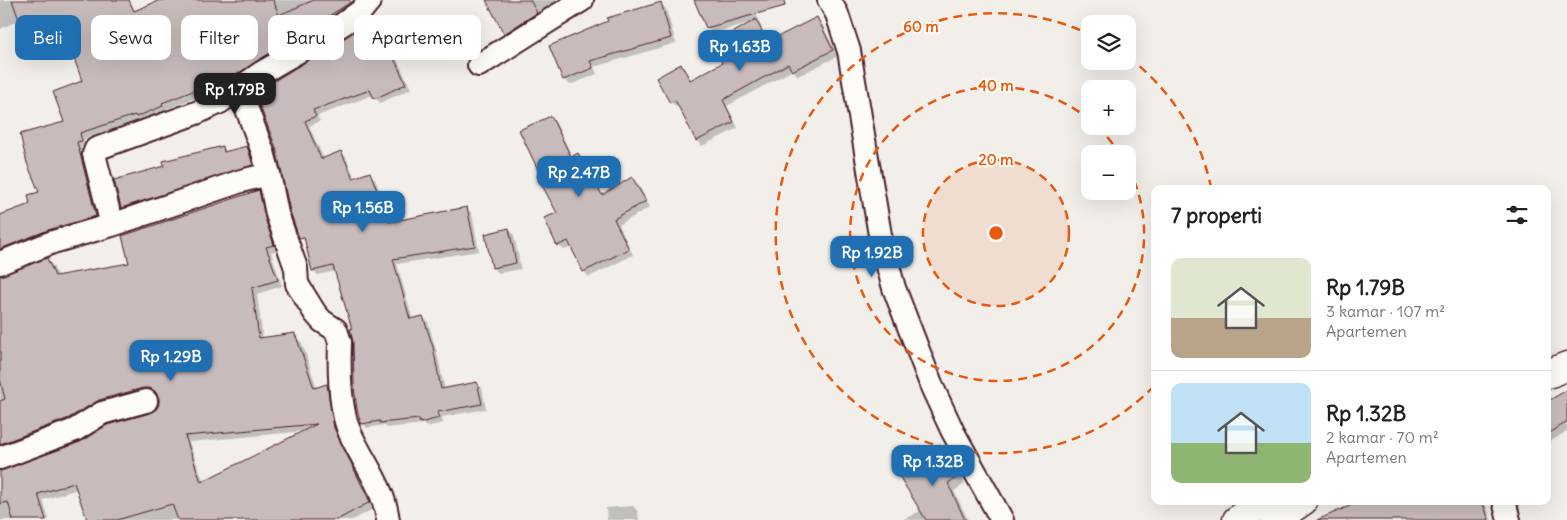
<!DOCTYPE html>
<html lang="id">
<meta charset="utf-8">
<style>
:root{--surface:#fff;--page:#f6f6f6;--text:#222;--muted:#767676;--line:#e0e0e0;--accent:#1f6fb2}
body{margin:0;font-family:Delius,sans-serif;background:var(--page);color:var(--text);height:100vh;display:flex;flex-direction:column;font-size:19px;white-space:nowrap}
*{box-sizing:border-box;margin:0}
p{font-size:16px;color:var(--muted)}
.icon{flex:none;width:28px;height:28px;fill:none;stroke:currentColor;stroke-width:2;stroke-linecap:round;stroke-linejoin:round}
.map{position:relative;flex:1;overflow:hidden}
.side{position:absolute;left:1151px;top:185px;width:400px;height:320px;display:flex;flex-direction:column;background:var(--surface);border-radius:10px;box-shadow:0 5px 20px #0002}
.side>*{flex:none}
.top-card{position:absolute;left:15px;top:15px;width:475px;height:45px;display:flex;gap:10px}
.tools{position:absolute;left:1081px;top:15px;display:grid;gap:10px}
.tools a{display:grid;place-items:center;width:55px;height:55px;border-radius:10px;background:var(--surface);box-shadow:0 5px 20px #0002;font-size:25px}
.price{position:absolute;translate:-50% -42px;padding:0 11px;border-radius:10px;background:var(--accent);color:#fff;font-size:16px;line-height:32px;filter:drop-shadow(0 1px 2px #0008)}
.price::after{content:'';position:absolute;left:50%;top:30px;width:15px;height:11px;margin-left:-8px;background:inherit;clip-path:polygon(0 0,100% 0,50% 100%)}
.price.active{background:#222;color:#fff}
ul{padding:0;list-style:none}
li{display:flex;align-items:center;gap:15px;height:125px;padding:0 20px}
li+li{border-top:1px solid var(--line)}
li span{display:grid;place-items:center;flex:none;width:140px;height:100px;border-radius:10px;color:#555}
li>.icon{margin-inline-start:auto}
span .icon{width:60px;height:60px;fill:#fffc;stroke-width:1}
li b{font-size:21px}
h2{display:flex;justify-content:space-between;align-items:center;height:60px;padding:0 20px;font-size:21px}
.pill{padding:0 18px;border-radius:10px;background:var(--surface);box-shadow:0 5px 20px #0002;font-size:18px;line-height:45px}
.pill.active{background:var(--accent);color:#fff}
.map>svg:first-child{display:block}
.shadow{fill:#0003;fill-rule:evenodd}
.building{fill:#c8bbbb;stroke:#4a1f2b;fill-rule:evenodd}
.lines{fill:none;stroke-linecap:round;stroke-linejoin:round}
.minor-casing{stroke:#4a1f2b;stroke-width:26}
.primary-casing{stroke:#4a1f2b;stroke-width:31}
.minor{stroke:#fdfcf7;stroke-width:22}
.primary{stroke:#fdfcf7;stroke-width:28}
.ring{fill:none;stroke:#e8590c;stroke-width:2.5;stroke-dasharray:9 6}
.centre{fill:#e8590c;stroke:#fdfcf7;stroke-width:2.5}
.ring-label{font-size:15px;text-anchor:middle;font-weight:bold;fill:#e8590c;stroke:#fdfcf7;stroke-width:4;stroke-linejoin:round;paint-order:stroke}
</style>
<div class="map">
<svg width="1567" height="520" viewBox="0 0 1567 520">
<rect width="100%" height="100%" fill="#f2efeb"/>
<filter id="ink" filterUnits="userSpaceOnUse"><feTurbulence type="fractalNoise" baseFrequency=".02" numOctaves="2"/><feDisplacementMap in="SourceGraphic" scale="10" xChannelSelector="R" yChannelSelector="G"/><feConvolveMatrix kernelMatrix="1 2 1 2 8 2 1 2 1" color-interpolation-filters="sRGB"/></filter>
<g filter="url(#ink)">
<path class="shadow" d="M0,0h63l8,22 -42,14 -5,-5 -4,-11 -20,9z
M163,0h187l5,8 -113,71 -75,30 1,2 -26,11 -1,-2 -57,19 2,7 -5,1 20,74 -101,35v-39l32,-13 9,-11 25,-71 17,-40 47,-77 6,6z
M487,0h77l-25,14 2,4 -31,20 -5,-5z
M695,0h55l9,20 -3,1 5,5 8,17 48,-24 5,5 16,32 -40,20 -5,-6 -66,36 11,22 -36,18 -5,-6 -18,-34 -2,1 -6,-5 10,-37 11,16 32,-18 28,-41 -39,11 -6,-6z
M661,4l5,5 10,34 -82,24 3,7 -27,11 -6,-5 -14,-33z
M377,23l5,5 29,61 -31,14 -7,-8 -56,21 3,5 -11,5 15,33 17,-7 5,5 9,22 15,-5 5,5 16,44 76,-15 5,6 7,37 -82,13 16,56 10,-3 5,5 9,31 8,37 32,-7 5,5 4,21 -44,8 1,6 -17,4 -3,-3 -36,4 -3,-3 -17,3 -5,-5 -8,-93 -18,-59 -18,4 -5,-5 -7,-28 -6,-5 -23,-89 91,-120z
M551,117l5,6 17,35 5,-3 6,5 19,35 29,-16 6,5 12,23 -31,18 14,30 -44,22 -5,-6 -12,-24 -8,3 -6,-5v-32l-16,-38z
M222,147l6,6 18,-5 6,5 5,17 -129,43 -6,-6z
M258,192l6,5 15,53 -8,2 11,34 -25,8 6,45 31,-4 8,8 15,45 10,-2 5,5 7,44 36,73 -22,12h-265l-10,-31 -35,11 6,20h-49v-48l80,-29 76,-32 4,-6v-7l-4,-5 -7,1 -149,58v-175l47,-17 6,6 5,11 73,-13zM306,431l-102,51 -15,-40z
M509,230l5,5 7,34 -22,4 -6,-5z
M1563,394l4,4v33l-19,12v-40z
M942,449l7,8 16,27 -11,7 14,29h-66l20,-10z
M1364,501h121l6,19h-136z
M633,506l5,6 1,8h-32l-1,-12z"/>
<path class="building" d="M12,0h117l5,11 26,-11h113l6,15 35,-15h35l2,2 -114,72 -75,29 1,3 -27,11 -1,-2 -55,18 2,8 -5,1 19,74 -48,14 -48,19v-34l30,-11 -2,-9 11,-3 -12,-29 -7,-29 44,-12 -11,-30 29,-11 -22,-63 -37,13z
M486,0h44l7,13 -33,21z
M694,0h90l1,6 -79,22z
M661,2l10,36 -81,23 3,7 -30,12 -14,-34 59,-25 -1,-3z
M817,17l16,33 -41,21 -4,-7 -65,36 11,22 -38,19 -21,-41 -5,3 -14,-25 25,-14 9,16 32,-17 -8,-19 42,-25 11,23z
M377,22l29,62 -32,15 -4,-9 -57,20 3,6 -11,5 16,38 20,-8 12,27 17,-6 19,50 78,-15 8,39 -82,13 17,60 13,-3 10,31 8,42 36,-7 5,22 -45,8 2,6 -19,5 -1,-4 -39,4v-2l-19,3 -4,-15 -3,-22 -1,-45 -3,-13h2l-19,-63 -21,5 -8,-34 -5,1 -9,-27 -14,-63 -21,-55 111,-69 1,2z
M551,116l20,41 7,-4 24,42 30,-18 14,24 -32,18 15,30 -46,23 -15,-31 -11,5 -13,-28 13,-5 -20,-37 3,-2 -21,-44z
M223,146l1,6 23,-6 6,19 -132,43 -7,-28 50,-14 -1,-5z
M259,190l6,28 9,27 -8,2 12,33 -26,8 7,50 36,-5v3h1l18,52 13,-4 7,44 36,74 -33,18h-159l-6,-16 -55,16h-30l-13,-37 -36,11 8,26h-33l-5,-18 -8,2v-33l80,-29 27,-17 43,-12 5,-2 4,-6v-7l-4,-7 -5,-3h-7l-44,12 -30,18 -69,26v-43l5,-2 -5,-20v-103l47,-18 8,18 74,-13 -7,-27zM317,424l-116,58 -16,-46z
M509,228l7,35 -24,5 -7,-34z
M1567,390v32l-19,12v-33z
M942,448l17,28 -11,7 17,37h-39l-28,-46z
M1361,501h121l7,19h-172z"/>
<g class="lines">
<g class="minor-casing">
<path id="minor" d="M829,0l8,14 12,37 32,190 13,47 39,101 20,43 49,88
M479,65l103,-65
M239,88l24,64 6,22
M112,225l-18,-71 2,-5 100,-36 24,-11 41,-29 47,-27 35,-22 18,-13 9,-11
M0,263l53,-21 59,-17 129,-44 28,-7 8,40 19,54 1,16 18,29 7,8 14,9 4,12c-1,27 -1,66 10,91 13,29 34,54 38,87
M0,458l75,-28 27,-17 44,-12
M1504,501l5,19"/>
</g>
<g class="primary-casing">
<path id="primary" d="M1548,374l19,-8
M1237,520l32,-19
M1275,520l28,-19"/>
</g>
<use href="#minor" class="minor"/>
<use href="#primary" class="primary"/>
</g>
</g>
<circle cx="996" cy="233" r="73" fill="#e8590c" fill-opacity=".12"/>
<g class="ring">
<circle cx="996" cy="233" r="73"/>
<path d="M1097 126A147 147 0 0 1 1119 153M1128 167A147 147 0 1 1 1090 120"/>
<path d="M1154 386A220 220 0 1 1 1089 34M1128 57A220 220 0 0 1 1211 187"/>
</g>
<circle cx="996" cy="233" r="8" class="centre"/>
<g class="ring-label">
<text x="921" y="32">60 m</text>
<text x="996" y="91">40 m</text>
<text x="996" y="165">20 m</text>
</g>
</svg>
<div class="tools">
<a><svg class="icon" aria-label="layers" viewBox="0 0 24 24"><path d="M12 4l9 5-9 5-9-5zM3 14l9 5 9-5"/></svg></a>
<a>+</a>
<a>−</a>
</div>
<b class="price" style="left:740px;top:72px">Rp 1.63B</b>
<b class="price active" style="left:235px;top:115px">Rp 1.79B</b>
<b class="price" style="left:579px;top:198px">Rp 2.47B</b>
<b class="price" style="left:363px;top:233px">Rp 1.56B</b>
<b class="price" style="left:872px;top:278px">Rp 1.92B</b>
<b class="price" style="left:171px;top:382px">Rp 1.29B</b>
<b class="price" style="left:933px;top:487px">Rp 1.32B</b>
<div class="top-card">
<a class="pill active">Beli</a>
<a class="pill">Sewa</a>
<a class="pill">Filter</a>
<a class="pill">Baru</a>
<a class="pill">Apartemen</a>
</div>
<section class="side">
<h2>7 properti<svg class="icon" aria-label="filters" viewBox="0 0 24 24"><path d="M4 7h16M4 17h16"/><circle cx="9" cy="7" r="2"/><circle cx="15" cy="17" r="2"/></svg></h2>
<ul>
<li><span style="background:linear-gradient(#dfe7d0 60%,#b9a48a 0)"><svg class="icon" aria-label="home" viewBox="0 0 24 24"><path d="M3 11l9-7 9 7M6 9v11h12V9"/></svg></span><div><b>Rp 1.79B</b><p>3 kamar · 107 m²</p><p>Apartemen</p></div></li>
<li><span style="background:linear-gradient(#bfe0f5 60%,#8fb573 0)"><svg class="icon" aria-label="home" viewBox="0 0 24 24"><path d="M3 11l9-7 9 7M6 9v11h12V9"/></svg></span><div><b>Rp 1.32B</b><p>2 kamar · 70 m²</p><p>Apartemen</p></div></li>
</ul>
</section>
</div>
